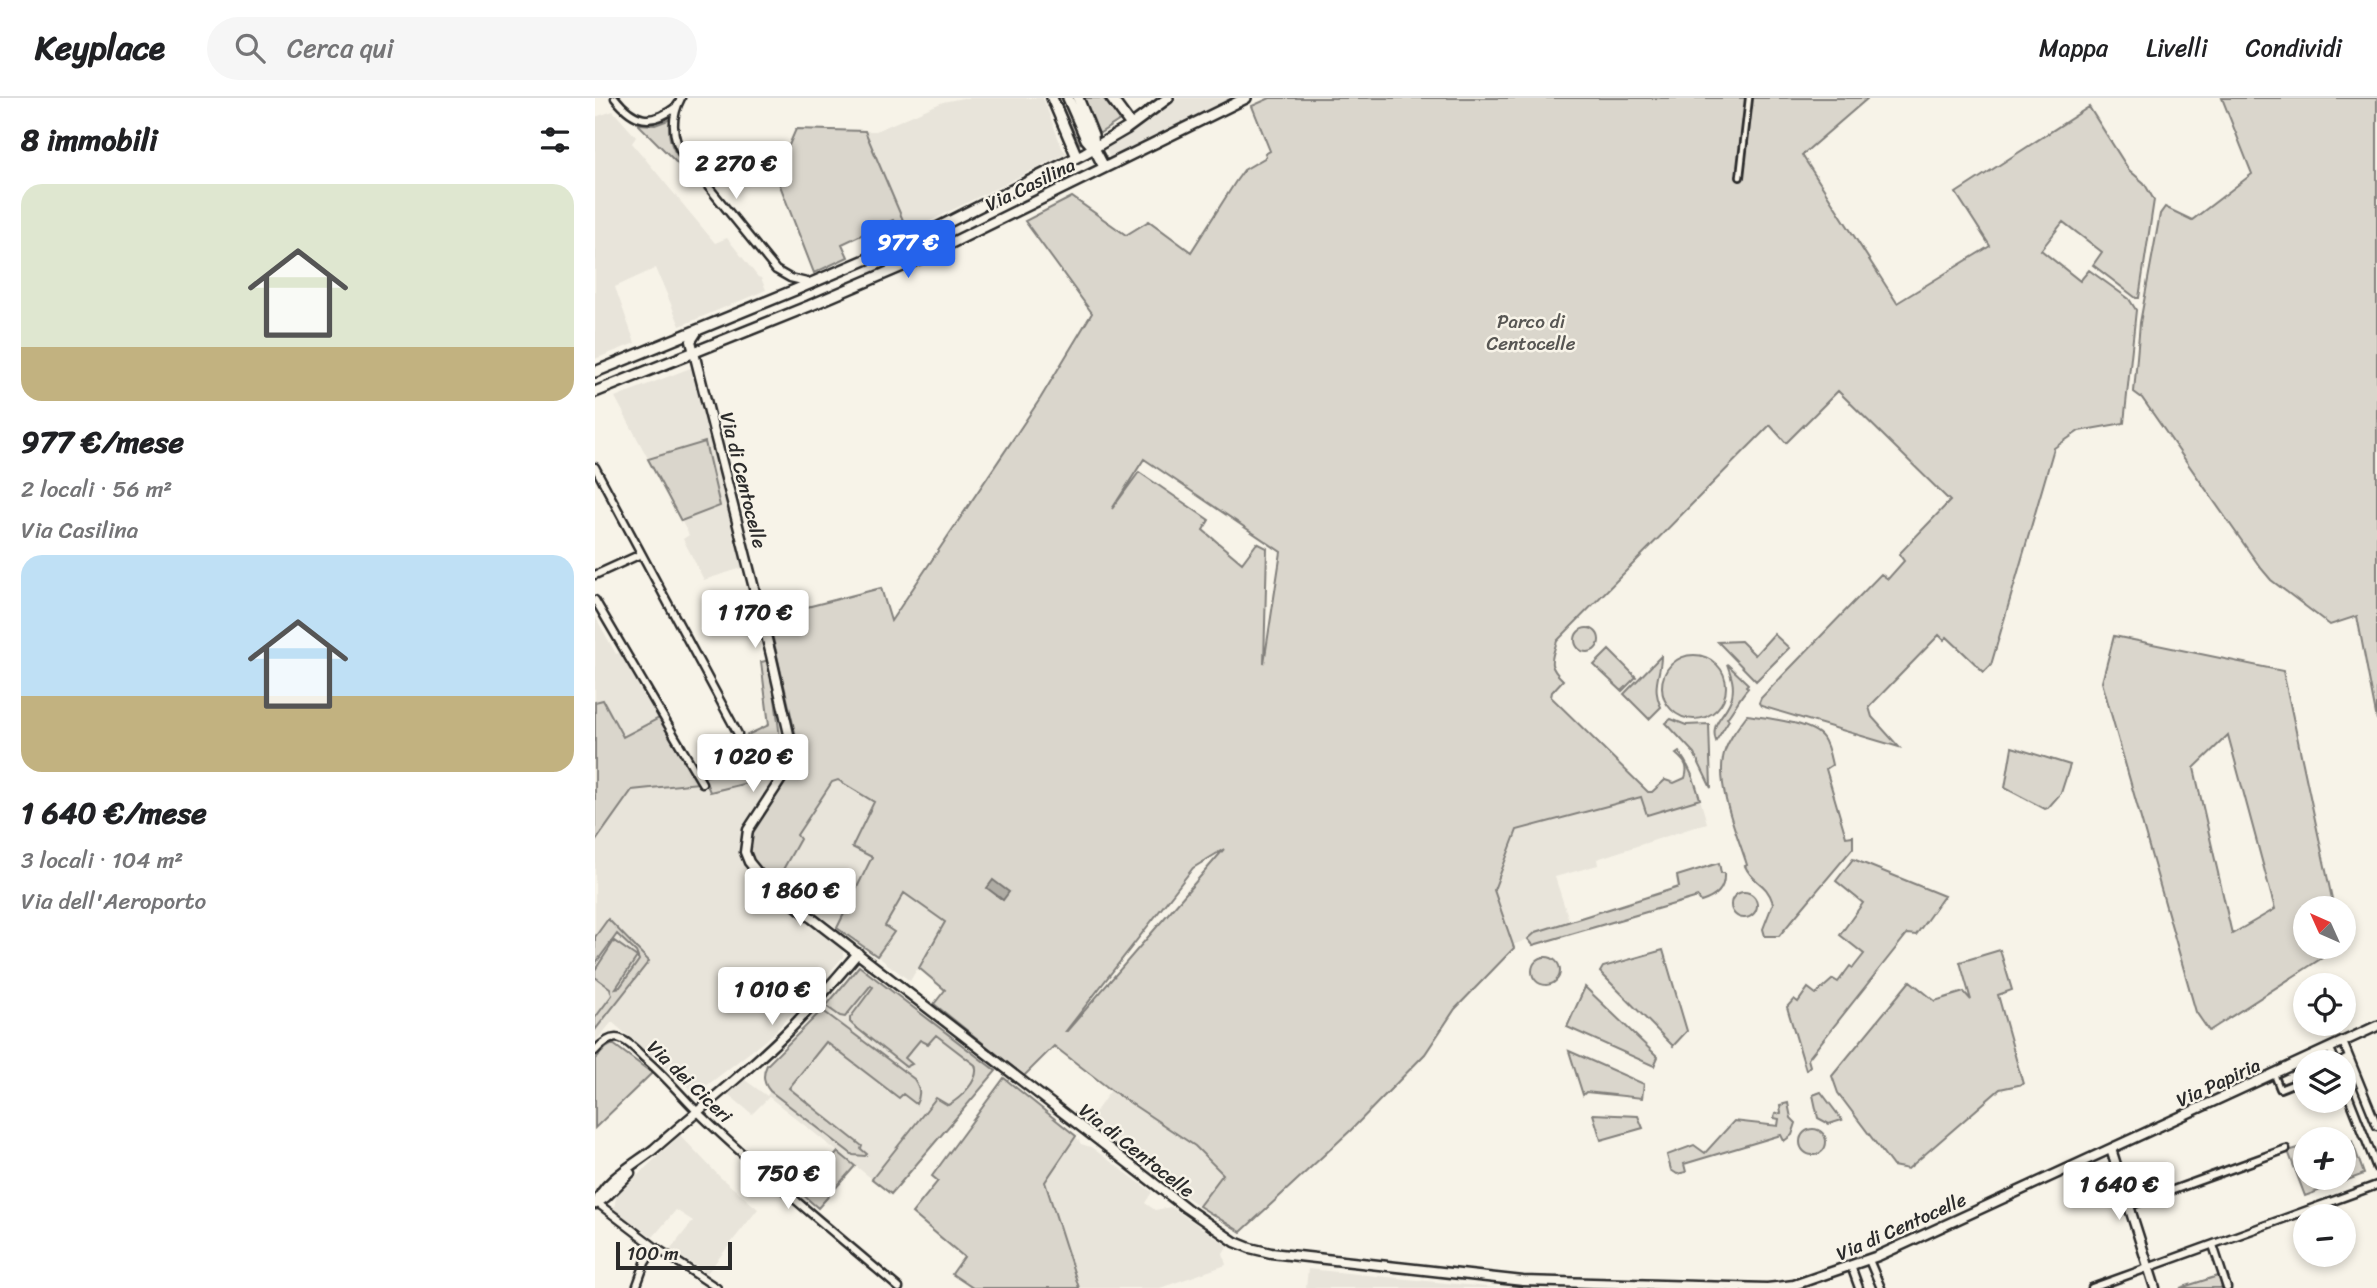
<!DOCTYPE html>
<html lang="it">
<meta charset="utf-8">
<style>
:root{--surface:#fff;--page:#f6f6f6;--text:#202124;--muted:#757577;--line:#e0e0e0;--accent:#2563eb}
body{margin:0;font-family:Sriracha,sans-serif;background:var(--page);color:var(--text);height:100vh;display:flex;flex-direction:column;font-size:26px;white-space:nowrap}
*{box-sizing:border-box;margin:0}
p{font-size:23px;color:var(--muted)}
.icon{flex:none;width:38px;height:38px;fill:none;stroke:currentColor;stroke-width:2;stroke-linecap:round;stroke-linejoin:round}
.map{position:relative;flex:1;overflow:hidden}
.panel{display:flex;flex-direction:column;background:var(--surface);width:595px}
.panel>*{flex:none}
.needle{width:46px;rotate:315deg}
.buttons{position:absolute;left:1698px;top:798px;display:grid;gap:14px}
.buttons a{display:grid;place-items:center;width:63px;height:63px;border-radius:50%;background:var(--surface);box-shadow:0 4px 10px #0003;font-size:35px}
.scale{position:absolute;left:21px;bottom:18px;width:116px;box-sizing:border-box;padding-left:7px;border:4px solid #2b2b2b;border-top:0;font-size:19px;line-height:24px;white-space:nowrap;color:#2b2b2b;-webkit-text-stroke:5px #f7f3e8;paint-order:stroke}
.price{position:absolute;translate:-50% -60px;padding:0 16px;border-radius:7px;background:#fff;color:#222;font-size:23px;line-height:46px;filter:drop-shadow(0 2px 4px #0008)}
.price::after{content:'';position:absolute;left:50%;top:42px;width:21px;height:16px;margin-left:-10px;background:inherit;clip-path:polygon(0 0,100% 0,50% 100%)}
.price.selected{background:var(--accent);color:#fff}
ul{padding:0;list-style:none}
li{display:grid;align-content:center;gap:14px;height:371px;padding:0 21px}
li span{display:grid;place-items:center;height:217px;border-radius:21px;color:#555}
li>.icon{margin-inline-start:auto}
span .icon{width:126px;height:126px;fill:#fffc;stroke-width:1}
li b{font-size:30px}
h2{display:flex;justify-content:space-between;align-items:center;height:84px;padding:0 21px;font-size:30px}
header{display:flex;align-items:center;gap:42px;box-sizing:border-box;height:98px;padding:0 35px;background:var(--surface);border-bottom:2px solid var(--line)}
header strong{font-size:33px}
nav{display:flex;gap:38px;margin-inline-start:auto;font-size:24px}
.search{width:490px;height:63px;background:var(--page);display:flex;align-items:center;gap:18px;box-sizing:border-box;padding:0 24px;border-radius:38px;color:var(--muted);font-size:26px}
main{display:flex;flex:1;min-height:0}
.map>svg:first-child{display:block}
.built{fill:#e8e4da}
.green{fill:#dad6cc;stroke:#82807c;stroke-width:2;fill-rule:evenodd}
.water{fill:#afaca4;stroke:#7a7874;stroke-width:2}
.lines{fill:none;stroke-linecap:round;stroke-linejoin:round}
.pedestrian-casing{stroke:#2b2b2b;stroke-width:10}
.minor-casing{stroke:#2b2b2b;stroke-width:11}
.tertiary-casing{stroke:#2b2b2b;stroke-width:13}
.secondary-casing{stroke:#2b2b2b;stroke-width:14}
.pedestrian{stroke:#f7f3e8;stroke-width:4.5}
.minor{stroke:#f7f3e8;stroke-width:6}
.tertiary{stroke:#f7f3e8;stroke-width:8}
.secondary{stroke:#f7f3e8;stroke-width:9}
.labels{text-anchor:middle;stroke-width:5;stroke-linejoin:round;paint-order:stroke}
.street-label{font-size:19px;fill:#2b2b2b;stroke:#f7f3e8}
.park-label{font-size:19px;fill:#575653;stroke:#f7f3e8}
</style>
<header>
<strong>Keyplace</strong>
<div class="search"><svg class="icon" aria-label="search" viewBox="0 0 24 24"><circle cx="10" cy="10" r="6"/><path d="M15 15l6 6"/></svg>Cerca qui</div>
<nav><a>Mappa</a><a>Livelli</a><a>Condividi</a></nav>
</header>
<main>
<section class="panel">
<h2>8 immobili<svg class="icon" aria-label="filters" viewBox="0 0 24 24"><path d="M4 7h16M4 17h16"/><circle cx="9" cy="7" r="2"/><circle cx="15" cy="17" r="2"/></svg></h2>
<ul>
<li><span style="background:linear-gradient(#dfe7d0 75%,#c2b280 0)"><svg class="icon" aria-label="home" viewBox="0 0 24 24"><path d="M3 11l9-7 9 7M6 9v11h12V9"/></svg></span><div><b>977 €/mese</b><p>2 locali · 56 m²</p><p>Via Casilina</p></div></li>
<li><span style="background:linear-gradient(#bfe0f5 65%,#c2b280 0)"><svg class="icon" aria-label="home" viewBox="0 0 24 24"><path d="M3 11l9-7 9 7M6 9v11h12V9"/></svg></span><div><b>1 640 €/mese</b><p>3 locali · 104 m²</p><p>Via dell'Aeroporto</p></div></li>
</ul>
</section>
<div class="map">
<svg width="1782" height="1190" viewBox="0 0 1782 1190">
<rect width="100%" height="100%" fill="#f7f3e8"/>
<filter id="ink" filterUnits="userSpaceOnUse"><feTurbulence type="fractalNoise" baseFrequency=".0143" numOctaves="2"/><feDisplacementMap in="SourceGraphic" scale="14" xChannelSelector="R" yChannelSelector="G"/><feConvolveMatrix kernelMatrix="1 2 1 2 8 2 1 2 1" color-interpolation-filters="sRGB"/></filter>
<g filter="url(#ink)">
<path class="built" d="M368,0h80l19,50 5,5 -159,79 -43,-101h11l67,-29z
M582,0h55l-122,61 -5,-11z
M18,13l23,26 -4,6 83,100 12,-5 31,39 3,1 5,12 -86,36 -24,-58 -41,19 20,56 -40,16v-242z
M98,269l52,200 -41,13 -21,-41 6,-4 -74,-138z
M0,518l21,38 5,-2 38,66 -36,19 -20,-37 -8,2z
M185,677l-34,53 -4,13v18l6,11 95,79v8l-71,78 -76,59 -84,-72 -17,20v-200l37,-52 74,-8 5,10z
M243,682l36,22 -22,45 20,9 -35,72 -61,-46 24,-43 -3,-4 35,-53z
M1047,699l5,18 53,-16 7,24 -110,36 1,6 -43,12 14,43 -33,12 -8,7 -15,6 -19,-55 23,-60z
M309,795l41,29 -35,59 -33,-25 17,-24 -9,-6z
M264,868l137,105 -105,123 -122,-97 -17,17 -24,-20 17,-14 22,16 3,-5 -7,-14 4,-12 59,-59z
M516,992l84,56 28,28 -24,32 -112,-82z
M85,1037l41,43 37,31 -51,64 -37,-23 23,-29 -17,-11 -23,27 -39,-27 2,-14z
M481,1038l5,8 10,3 61,45 -7,11 10,7 16,-3 57,39 -5,8 3,11 -66,23h-81l-34,-106z
M713,1171l188,19h-190z"/>
<path class="green" d="M463,0h5l20,44 -4,2z
M487,0h21l17,22 -23,15z
M675,0h598l-66,57 95,148 93,-57 -34,-53 133,-86 40,63 15,13 10,17 -15,98h-3l-43,-33 9,-13 -39,-30 -22,28 39,31 9,-11 40,29 7,11 -12,113 -45,8 -25,17 -63,217 -7,7 -37,-35 -3,3 -5,-5 -70,72 3,10 27,30 -138,-41 -2,-3 2,-5 120,-124 7,5 16,-18 -5,-7 51,-53 -112,-110 -52,52 -16,-18 -213,216c-6,20 -10,24 6,39l-11,12 -1,5 97,95h4l13,-12 9,3 11,-5c4,-12 0,-16 -9,-24l3,-2c11,15 16,30 21,47l-53,16 -6,-18 -124,33 -23,60 20,58 -59,61 -30,45 -74,76 -110,102 -42,-26 24,-32 -28,-28 -84,-56 -57,-44 -30,30 -90,-72 11,-14 -26,-22 26,-46 -41,-29 -19,33 9,6 -17,24 -40,-28 35,-71 -20,-10 22,-45 -36,-22 -6,2 -35,53 3,4 -24,43c-40,-27 -29,-49 -4,-83 10,-13 19,-27 29,-41l-33,-141 113,-29 10,33 149,-222 52,-86 -67,-92 47,-24 54,38 23,-14 42,31 45,-71 8,-11 22,-13 -1,-3 5,-3 -18,-45zM549,361l137,93 -17,111 3,-115 -10,-5 -15,20 -39,-33 6,-10 -70,-48 -27,37zM629,751l-157,182h-1l127,-163z
M1627,0h155v622l-20,-104 -27,9 -59,-45 -11,-13 -118,-169 -8,-6 6,-69 20,-109 5,-7 27,13 60,-46z
M76,21c-6,18 3,35 15,47l-3,3 -45,-45 17,1z
M201,31l69,2 43,101 -5,2 -10,-14 -51,24 6,13 -34,16 -38,-98z
M110,344l15,64 -39,15 -33,-62z
M980 542a12 12 0 1 1 24 0a12 12 0 1 1-24 0Z
M1179,536l15,14 -33,33 -38,-39 23,-1 14,14z
M1519,538l169,35 51,237h-29v39h34l-130,84 -13,-19 -94,-330zM1633,637l47,174 -43,25 -38,-166z
M1014,552l27,27 -14,14 -28,-26z
M1067 589a32 32 0 1 1 64 0a32 32 0 1 1-64 0Z
M1066,558c0,20 -10,29 0,51l-12,12 -25,-25z
M175,562l14,108 -4,7 -70,17 -6,-15 44,-14 -7,-25 28,-13 -8,-63z
M1132,566l21,20 -2,2 2,2c-9,10 -13,20 -21,30l2,2 -13,21c-7,-20 12,-27 16,-45 3,-12 -2,-23 -5,-32z
M8,602l20,37 36,-19 40,65 -67,7 -37,52v-140z
M1152,617c18,3 65,7 76,23 5,7 7,18 9,27l-6,4 20,68 7,-1v12l-74,88h-14l-2,-7 10,-26c-7,-22 -20,-19 -28,-37l2,-1c-9,-29 -30,-76 -24,-107 2,-14 15,-31 24,-43z
M1076,621l15,6 23,-1 2,64 -17,-35 -28,-30z
M1417,649l58,18 -9,28 -13,15 -3,1 -40,-21z
M1258,761l91,37 -28,39 -9,-1 -99,125 2,7 -4,4 -19,-63 7,-8 4,3 10,-14 8,6 17,-15 5,3 12,-16 3,2 11,-14 -24,-19 23,-32 -27,-22z
M1124,765l2,10h3c1,17 -8,24 -23,29l-3,-5 -165,48 -5,-6 8,-7 143,-45 -2,-11z
M1136 807a13 13 0 1 1 26 0a13 13 0 1 1-26 0Z
M13,821l41,42 -54,69v-12l17,-23 -2,-7 -15,-11v-7l19,-29 23,16 -21,31 4,-1 19,-27 -3,-8 -19,-18 -22,30v-27z
M1068,852l24,81 -14,15 -73,-74 3,-5z
M1405,852l12,40 -14,5 25,89 -23,5 -92,80 -15,-3 -55,-73 -6,-17 78,-95 25,20 29,-9 7,8 -11,-38z
M937 873a14 14 0 1 1 28 0a14 14 0 1 1-28 0Z
M264,868l137,105 -105,123 -19,-15 64,-81 12,7c12,-6 33,-26 27,-40l-39,-30 -8,9 -8,-4 -15,18 7,6 -6,3 -53,-42 -3,-3v-4l23,-31 -2,-2 -26,32 -5,-1 -14,-10z
M990,889l73,70 -4,9 -87,-39z
M227,912l92,69c6,9 7,16 2,25l-13,-10 -4,4 -73,-56 -37,46 73,58 -1,3 6,5 -2,2 -12,-1 -83,-64c-7,-8 -8,-16 -3,-26z
M18,946l39,29 -57,55v-69l11,-11z
M974,953l75,33 -2,14 -56,-6 -3,3z
M409,980l72,58 -31,46 34,106h-106l-21,-14 12,-17 -52,-44 26,-32 -6,-5z
M1226,994l21,28 -13,4 -11,-6 -5,-23z
M1193,1005l3,15 5,5 -4,12 -8,6 -3,-6 -97,29 2,8 -9,2 -6,-4 -4,-15 27,-10 11,8 29,-32 44,5 1,-7 -5,-1 1,-4 6,-1 -1,-8z
M998,1016l45,2 5,12 -42,12z
M1205 1044a13 13 0 1 1 26 0a13 13 0 1 1-26 0Z
M1757,1043l12,33 -59,22 -17,-45 17,-5v32h38v-34z
M243,1054l17,14 -37,42 -16,-14z
M1624,1178l3,12h-42l38,-12z"/>
<path class="water" d="M398,782l16,12 -6,8 -16,-12z"/>
<g class="lines">
<g class="pedestrian-casing">
<path id="pedestrian" d="M1145,79l9,-79
M1679,976l6,15 25,-10"/>
</g>
<g class="minor-casing">
<path id="minor" d="M20,0c19,24 36,28 61,9
M86,0c-11,21 -9,41 4,60l91,112 14,8 21,5
M0,369l143,267
M0,477l46,-21
M0,502l107,183
M1748,944l34,84
M1735,951l6,13
M0,953c7,-8 17,-17 28,-11 7,3 14,11 20,17 24,20 42,44 65,65 61,58 127,111 191,166
M1746,964l5,-3 5,3
M1748,984l34,86
M1,1104l59,45 62,41
M1534,1108l157,-57
M1618,1147l14,43
M1274,1162l12,28
M1256,1168l8,22
M41,1190l9,-25 10,-16
M1497,1190l285,-103"/>
</g>
<g class="tertiary-casing">
<path id="tertiary" d="M103,232l-7,11 80,314 20,88 -4,27 -39,60 -3,22 4,10 13,16 38,31 386,299 49,34 15,6 21,5 252,28 244,7 27,-3 84,-29 499,-230
M1516,1051l44,139
M2,1105c4,-21 41,-41 57,-54 43,-38 88,-73 129,-113 27,-26 51,-55 75,-83
M1,1106l10,-7 24,-24"/>
</g>
<g class="secondary-casing">
<path id="secondary" d="M457,0l25,59
M473,0l18,41 8,9 10,19
M483,0l15,37 1,13
M516,0l20,27
M0,274l200,-82 124,-53 166,-84 41,-24 42,-31
M0,294l214,-86 112,-48 325,-160"/>
</g>
<use href="#pedestrian" class="pedestrian"/>
<use href="#minor" class="minor"/>
<use href="#tertiary" class="tertiary"/>
<use href="#secondary" class="secondary"/>
</g>
</g>
<g class="labels">
<g class="street-label">
<text transform="translate(435 86) rotate(-26)" y="7">Via Casilina</text>
<text transform="translate(149 382) rotate(76)" y="7">Via di Centocelle</text>
<text transform="translate(95 983) rotate(44)" y="7">Via dei Ciceri</text>
<text transform="translate(1623 984) rotate(-25)" y="7">Via Papiria</text>
<text transform="translate(542 1052) rotate(38)" y="7">Via di Centocelle</text>
<text transform="translate(1306 1128) rotate(-24)" y="7">Via di Centocelle</text>
</g>
<g class="park-label">
<text x="936" y="230">Parco di<tspan x="936" dy="22">Centocelle</tspan></text>
</g>
</g>
</svg>
<div class="buttons">
<a><svg class="needle" viewBox="-14 -14 28 28"><path d="M0-13l5 13h-10z" fill="#e53935"/><path d="M0 13l5-13h-10z" fill="#757577"/></svg></a>
<a><svg class="icon" aria-label="locate" viewBox="0 0 24 24"><circle cx="12" cy="12" r="6"/><path d="M12 2v4M12 18v4M2 12h4M18 12h4"/></svg></a>
<a><svg class="icon" aria-label="layers" viewBox="0 0 24 24"><path d="M12 4l9 5-9 5-9-5zM3 14l9 5 9-5"/></svg></a>
<a>+</a>
<a>−</a>
</div>
<div class="scale">100 m</div>
<b class="price" style="left:141px;top:103px">2 270 €</b>
<b class="price selected" style="left:313px;top:182px">977 €</b>
<b class="price" style="left:160px;top:552px">1 170 €</b>
<b class="price" style="left:158px;top:696px">1 020 €</b>
<b class="price" style="left:205px;top:830px">1 860 €</b>
<b class="price" style="left:177px;top:929px">1 010 €</b>
<b class="price" style="left:193px;top:1113px">750 €</b>
<b class="price" style="left:1524px;top:1124px">1 640 €</b>
</div>
</main>
